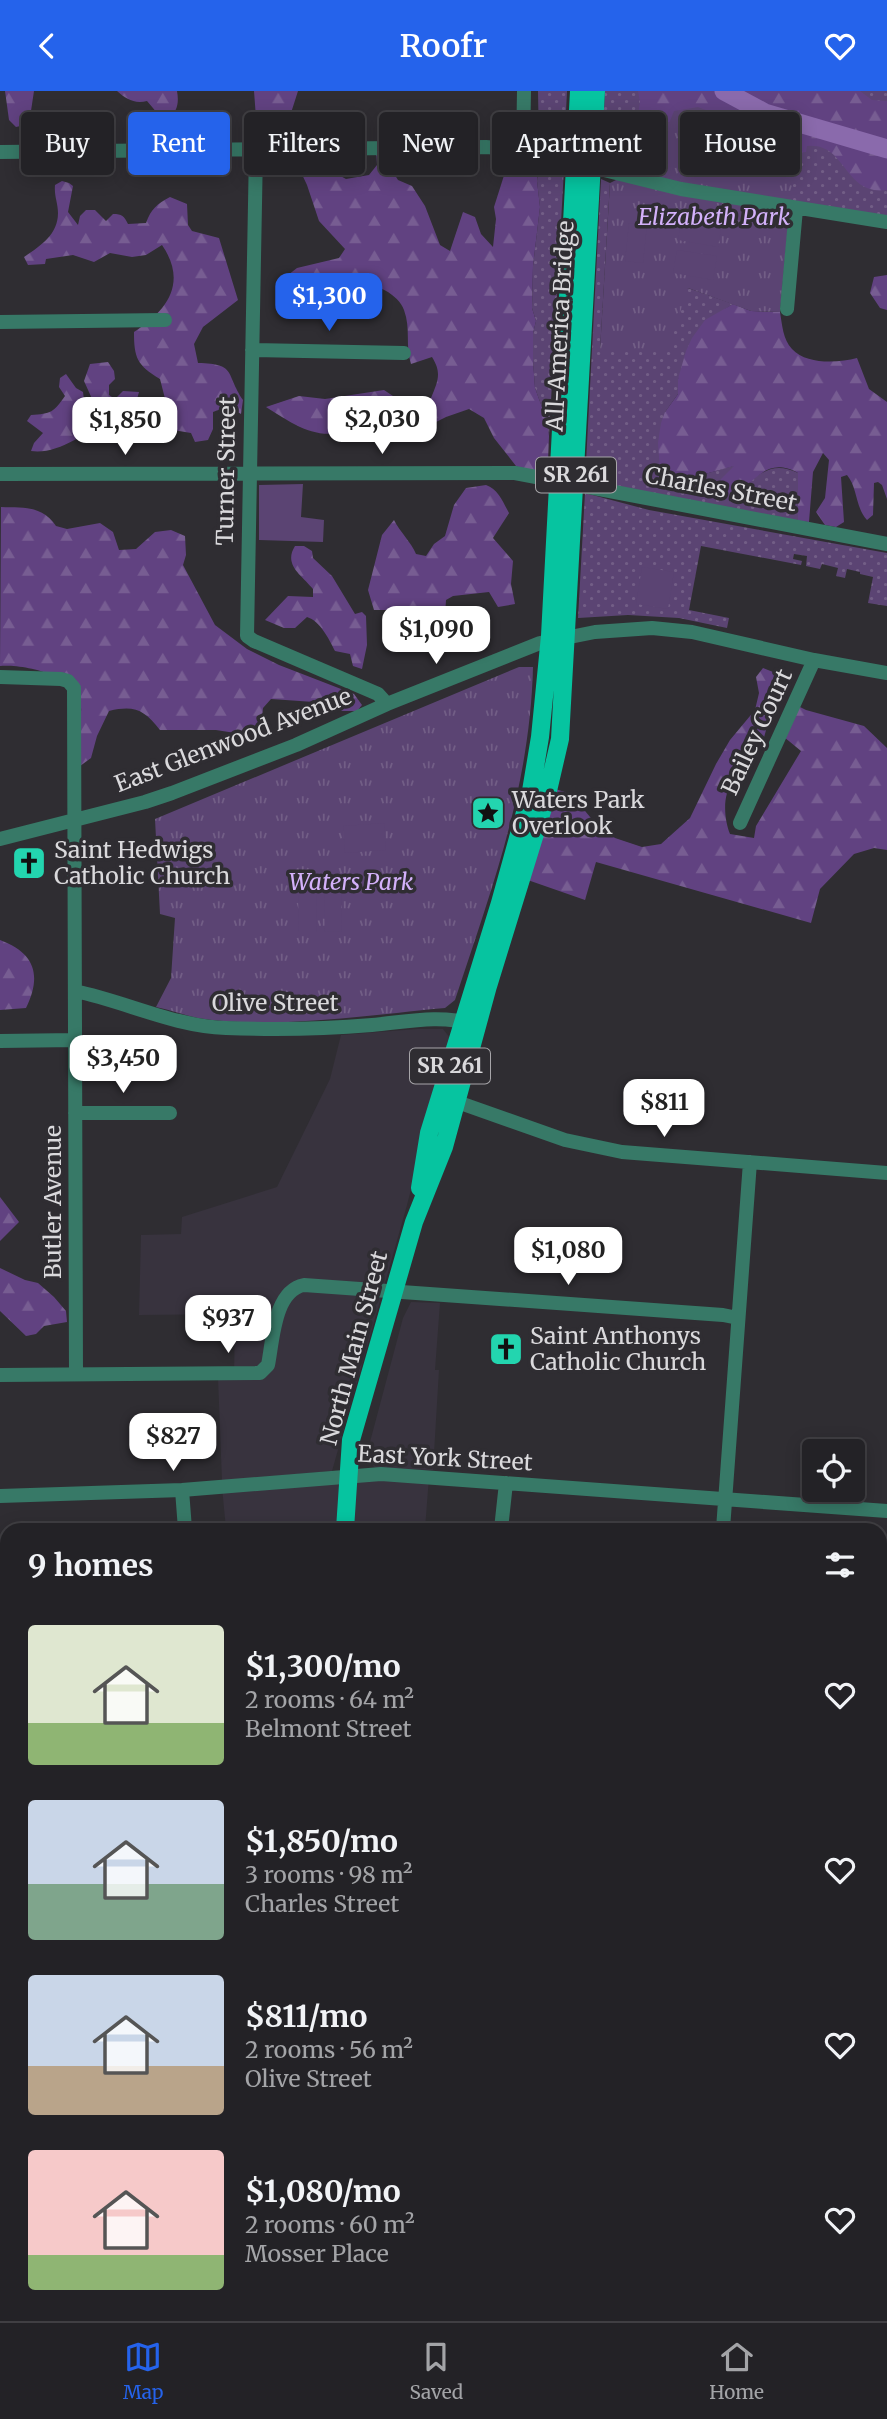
<!DOCTYPE html>
<meta charset="utf-8">
<style>
:root{--surface:#232226;--page:#2f2f32;--text:#f1f3f6;--muted:#a3a4a7;--line:#403f43;--accent:#2563eb}
body{margin:0;font-family:Merriweather,serif;background:var(--page);color:var(--text);height:100vh;display:flex;flex-direction:column;font-size:26px;white-space:nowrap}
*{box-sizing:border-box;margin:0}
p{font-size:23px;color:var(--muted)}
.icon{flex:none;width:38px;height:38px;fill:none;stroke:currentColor;stroke-width:2;stroke-linecap:round;stroke-linejoin:round}
.map{position:relative;flex:1;overflow:hidden}
.details{position:absolute;left:0px;top:1432px;width:887px;height:800px;display:flex;flex-direction:column;background:var(--surface);border-radius:21px 21px 0 0;box-shadow:0 4px 18px #0003,0 0 0 2px var(--line)}
.details>*{flex:none}
.hud{position:absolute;left:21px;top:21px;width:845px;height:63px;display:flex;gap:14px}
.tools{position:absolute;left:802px;top:1348px;display:grid;gap:14px}
.tools a{display:grid;place-items:center;width:63px;height:63px;border-radius:7px;background:var(--surface);box-shadow:0 4px 18px #0003,0 0 0 2px var(--line);font-size:35px}
.price{position:absolute;translate:-50% -60px;padding:0 16px;border-radius:14px;background:#fff;color:#222;font-size:23px;line-height:46px;filter:drop-shadow(0 2px 4px #0008)}
.price::after{content:'';position:absolute;left:50%;top:42px;width:21px;height:16px;margin-left:-10px;background:inherit;clip-path:polygon(0 0,100% 0,50% 100%)}
.price.current{background:var(--accent);color:#fff}
ul{padding:0;list-style:none}
li{display:flex;align-items:center;gap:21px;height:175px;padding:0 28px}
li span{display:grid;place-items:center;flex:none;width:196px;height:140px;border-radius:7px;color:#555}
li>.icon{margin-inline-start:auto}
span .icon{width:84px;height:84px;fill:#fffc;stroke-width:1}
li b{font-size:30px}
h2{display:flex;justify-content:space-between;align-items:center;height:84px;padding:0 28px;font-size:30px}
.chip{padding:0 24px;border-radius:7px;background:var(--surface);box-shadow:0 4px 18px #0003,0 0 0 2px var(--line);font-size:24px;line-height:63px}
.chip.current{background:var(--accent);color:#fff}
header{display:flex;justify-content:space-between;align-items:center;height:91px;padding:0 28px;background:var(--accent);color:#fff;font-size:32px;font-weight:600}
.dock{display:flex;justify-content:space-around;align-items:center;height:98px;border-top:2px solid var(--line);background:var(--surface);font-size:19px;color:var(--muted)}
.dock a{display:grid;justify-items:center;gap:4px}
.dock .current{color:var(--accent)}
.map>svg:first-child{display:block}
.built{fill:#38333e}
.grass{fill:url(#grass-dots)}
.forest{fill:url(#forest-firs)}
.park{fill:url(#park-tufts)}
.garden{fill:#5b4473}
.lines{fill:none;stroke-linecap:round;stroke-linejoin:round}
.river{stroke:#8a6aac;stroke-width:19}
.minor{stroke:#377967;stroke-width:14}
.major{stroke:#06c4a0;stroke-width:18}
.labels{text-anchor:middle;stroke-width:7;stroke-linejoin:round;paint-order:stroke}
.shield{fill:#2f2d32;stroke:#a7a5a9;stroke-width:2}
.shield-label{font-size:21px;font-weight:bold;fill:#dad9dc}
.park-label{font-size:23px;font-style:italic;fill:#d3b1fa;stroke:#2f2d32}
.street-label{font-size:23px;fill:#dad9dc;stroke:#2f2d32}
.poi-label{font-size:23px;fill:#dad9dc;stroke:#2f2d32;text-anchor:start}
</style>
<header><svg class="icon" aria-label="back" viewBox="0 0 24 24"><path d="M15 5l-7 7 7 7"/></svg>Roofr<svg class="icon" aria-label="heart" viewBox="0 0 24 24"><path d="M12 20l-8-8c-3-5 5-10 8-4 3-6 11-1 8 4z"/></svg></header>
<div class="map">
<svg width="887" height="2230" viewBox="0 0 887 2230">
<defs>
<pattern id="grass-dots" width="8" height="8" patternUnits="userSpaceOnUse" patternTransform="scale(1.75)"><rect width="8" height="8" fill="#5b4473"/><path d="M2 2h.1M6 6h.1" fill="none" stroke="#725e86" stroke-width="1.8" stroke-linecap="round"/></pattern>
<pattern id="forest-firs" width="22" height="20" patternUnits="userSpaceOnUse" patternTransform="scale(1.75)"><rect width="22" height="20" fill="#614281"/><path d="M5 1l3.5 6h-7zM16 11l3.5 6h-7z" fill="#775d92"/></pattern>
<pattern id="park-tufts" width="24" height="20" patternUnits="userSpaceOnUse" patternTransform="scale(1.75)"><rect width="24" height="20" fill="#5b4473"/><path d="M3 7l-1-3M5 7V3M7 7l1-3M15 17l-1-3M17 17v-4M19 17l1-3" fill="none" stroke="#725e86"/></pattern>
</defs>
<rect width="100%" height="100%" fill="#2f2d32"/>
<path class="built" d="M417,938h26l7,9 -43,167 -75,266 -110,10 -4,-103 16,-1 1,-63 -96,1 2,-80 40,-1 1,-17 95,-30 53,-108 11,-44z
M411,1211l29,1 -5,67h4l-6,100 -58,-2 -9,-11 37,-139z
M429,1386l-4,52h-199l-4,-42z
M0,1724h7v83h-7z
M312,2224h80v6h-156l75,-2z
M768,2224h83l-1,6h-83z"/>
<path class="grass" d="M538,0h29l-3,62 -25,-7z
M605,0h282v128l-286,-53z
M539,72l25,6 -15,267 -2,-15 -12,-33 -2,-27v-28l3,-12 -4,-13 1,-42 7,-59 -3,-26z
M601,88l9,4 -10,167 88,-62 45,16 -8,5 -47,70v15l-13,18 23,71 17,-9 31,-9 3,27c19,-18 33,-32 59,-19v48l-213,-39z
M585,402l64,17 238,43v53l-19,-3 5,-26 -13,-3v-2l-13,-3 -2,9 -9,-2 2,-8 -16,-4 -2,5 -14,-3 1,-10 -13,-2 -1,5 9,2 -1,4 -100,-19 -12,64 40,8 -2,10 -48,-10 -51,-3 -50,3z"/>
<path class="forest" d="M5,0h29l-5,33 -13,3 -7,-7z
M117,0h60c2,11 1,22 -10,27l-9,-4 -11,-13c-13,3 -21,-2 -30,-10z
M254,0h44l-8,25 5,7h6l21,11 1,7h-36l-29,3z
M638,0h222l12,9 15,1v89c-44,6 -40,-48 -80,-44l-1,6 -11,1 -23,-14 -25,-9 -8,-7 -72,-1 -9,46h-18l-7,-22 7,-44z
M376,57h15v21l7,11 14,6 13,20 15,39 10,6 13,-39 12,5 6,17 12,13 3,-28 -2,-12 13,-41 -7,-18 38,6 -1,27 3,26 -7,59 -1,42 4,13 -3,12v28l2,27 12,33 2,15 -1,26 -4,17 -28,-13 -22,-28 -10,-20 -15,-9 -23,8 -26,13 -32,-4 -7,-8c-14,4 -29,12 -43,15 -27,5 -51,-13 -72,-26l33,-11 26,3 59,-9 24,16 23,-8c7,-17 11,-25 1,-41l-21,7c-6,-19 0,-35 -7,-54 -6,-17 -33,-29 -50,-27 -9,1 -18,7 -27,7 -10,0 -22,-4 -33,-6l-6,-9 9,-7 42,-10 6,-9 -26,-28 -12,-36 -17,-36h34l9,23 13,7 23,-4 8,-10z
M62,90l7,2 4,3 -5,26 10,13 2,-9 6,-6h9l11,11 7,-7c9,0 11,2 15,10l18,-1c5,-14 11,-19 24,-26l17,7 1,21 4,6 27,7 19,62 -35,27 -9,17 4,19c39,1 27,10 45,37l-2,14c-11,-7 -16,-7 -28,-2v17l-5,11 -13,2 -4,-9 -18,-3 -13,-51c-23,-14 -26,-21 -26,-47 33,-21 54,-49 28,-87l-16,10 -14,2 -22,-4 -16,9 -21,-7 -27,4 -1,5 -17,1 -4,-8c16,-11 34,-22 34,-44 0,-10 -4,-17 -3,-28z
M887,184v35l-7,-2 -10,-15 4,-16z
M733,213l18,7 29,1c2,12 3,28 12,37 15,16 46,14 65,9l12,31 18,13v97l-5,-14 -4,-3 -4,1 -1,32 -6,5c-12,-13 -9,-32 -20,-45l-6,2 3,45 -8,5 -11,-2 -9,-13 9,-14 4,-38 -6,-7 -10,19 -4,50 -11,-1v-48c-42,-23 -47,32 -83,20l6,-14 13,-13 -29,8 -17,9 -19,-4 -9,-8 -2,-28 3,-20 4,-11 13,-18v-15l8,-28 6,-13 13,-18z
M108,271l6,9 1,8 -6,6v10l6,4 8,-8 16,1 -2,7 5,8c-7,9 -15,10 -22,20l-5,-9h-9c-19,16 -50,37 -75,33l3,-8 9,-10 -16,-12 4,-6c20,-1 23,-3 34,-19l-6,-9 1,-9 6,-4 10,14 7,4 1,8 9,1 -9,-20 6,-17z
M486,394c12,4 17,17 23,28l-16,25 20,23 -2,23 4,20 -17,3 -9,-15 -36,4 -7,4 -1,15 -10,15h-20l-7,-12 -9,-8h-25l-6,-20 14,-55 12,-15c6,12 17,22 22,34l10,2 8,-12 11,-8 9,-31 12,-17z
M1,416c22,1 41,-2 55,19l11,3 33,-6 13,9 6,18 17,-1 19,-17 16,-2 14,6 1,19 -3,10 32,60 32,24 32,16 75,29 8,11 -5,6h-16l-27,-9 -43,-3 -8,9 -3,29 -44,-7h-56c-16,-20 -25,-25 -51,-19l-12,25 -6,22 -15,11c0,-14 -1,-30 1,-44 1,-5 5,-12 4,-17 0,-32 -56,-44 -81,-42z
M295,455h9l8,5 1,7 19,18 23,38 7,-2 4,4 1,29 -5,24 -9,-3 -3,-12 -15,-3c-6,-12 -15,-30 -28,-34l-12,11h-11l-19,-8 23,-24 25,1v-8c-11,-14 -30,-24 -18,-43z
M763,577l15,6c0,11 -14,68 -19,79 -6,13 -19,18 -26,28 -11,14 -9,38 -3,53l24,4 2,-12 45,-75 -17,-14 14,-31 8,4 58,16 23,22v102l-13,-2 -20,6 -34,35 -9,34 -215,-61 -11,38 -63,-22 27,-91 22,7 24,29 20,15 27,9 19,-3 29,-26 26,-54 14,-24 25,-30 4,-17 -3,-16z
M0,849c35,13 42,35 26,68l-26,2z
M0,1106l19,25 -19,19z
M0,1177l25,12 13,3 16,14 12,14 1,11 -23,4 -8,8 -10,2 -26,-25z
M7,1454v77l-7,-1v-51h2l2,-24z
M487,2224h124l-6,6h-115z
M714,2224h54l-1,6h-53z"/>
<path class="park" d="M698,16l41,16 8,7 25,9 23,14 -15,159 -29,-1 -63,-23 -21,64 -67,-2 10,-167 30,-15h18l1,-20 15,-37z
M519,576h14c-3,120 -41,221 -78,333l-10,8c-77,7 -172,22 -247,10 -14,-3 -28,-8 -42,-11l15,-29 4,-60 -15,-4 -5,-95z"/>
<path class="garden" d="M682,126l40,6 -4,24 -40,-7z
M629,132l18,2 -4,38 -18,-2z
M677,159l40,6 -4,24 -40,-7z
M303,393l-2,33 23,3 -1,22 -64,-2v-55z
M642,476l32,5 -6,37 -32,-5z
M384,732l2,27 -41,3 -2,-27z
M324,803h17l1,37 -17,1z
M298,804h18l1,37h-18z"/>
<g class="lines">
<path class="river" d="M724,0l41,22 122,36"/>
<path class="minor" d="M256,59l-9,486 7,5 124,53 9,10
M523,59l1,-59
M0,61l486,-5 37,3 158,39 206,33
M787,218l9,-100
M0,231l165,-2
M252,259l152,3
M0,383l515,-1 372,71
M0,586l61,2 7,2 6,7 2,686
M740,732l74,-163
M0,748l145,-37 27,-9 124,-48 91,-41 153,-61 55,-11 57,-4 40,4 122,28 73,13
M75,900c52,11 98,35 151,37 48,2 98,1 146,-3 34,-3 67,-11 101,-1
M0,950l75,-1
M446,1007l119,42 57,12 265,21
M75,1022h95
M0,1284l260,-2 8,-8c5,-25 6,-74 36,-80l419,30 15,3
M182,1399l3,39
M0,1405l182,-6 199,-16 506,37
M501,1438l5,-46
M723,1438l27,-367
M0,1534h7
M157,2230v-6
M469,2230v-6
M670,2230l1,-6
M881,2230l6,-5"/>
<path class="major" d="M420,1097l9,-55 71,-230 31,-112 9,-54 10,-101 29,-545
M345,1438l6,-89 63,-218 30,-75 44,-161 59,-191 13,-56 36,-648
M0,1820h7
M880,1893l7,-106
M312,2230v-6
M855,2230v-6"/>
</g>
<defs>
<g id="sight-square" transform="scale(1.75)"><rect x="-9" y="-9" width="18" height="18" rx="4" fill="#23d5af" stroke="#2f2d32"/><path d="M0-6L1.8-2.2L6-1.7L2.9 1.2L3.7 5.4L0 3.3L-3.7 5.4L-2.9 1.2L-6-1.7L-1.8-2.2Z" fill="#111"/></g>
<g id="church-square" transform="scale(1.75)"><rect x="-9" y="-9" width="18" height="18" rx="4" fill="#23d5af" stroke="#2f2d32"/><path d="M-1.2-6h2.4v3.5h3.3v2.4h-3.3V6h-2.4V-.1h-3.3v-2.4h3.3Z" fill="#111"/></g>
</defs>
<g fill-rule="evenodd">
<use href="#sight-square" x="488" y="722"/>
<use href="#church-square" x="29" y="772"/>
<use href="#church-square" x="506" y="1258"/>
</g>
<g class="labels">
<g class="shield">
<rect x="536" y="366.5" width="80" height="35" rx="5"/>
<rect x="410" y="957.5" width="80" height="35" rx="5"/>
</g>
<g class="shield-label">
<text x="576" y="391">SR 261</text>
<text x="450" y="982">SR 261</text>
</g>
<g class="park-label">
<text x="714" y="134">Elizabeth Park</text>
<text x="351" y="799">Waters Park</text>
</g>
<g class="street-label">
<text transform="translate(560 235) rotate(-87)" y="8">All-America Bridge</text>
<text transform="translate(226 380) rotate(-89)" y="8">Turner Street</text>
<text transform="translate(721 398) rotate(11)" y="8">Charles Street</text>
<text transform="translate(757 641) rotate(-65)" y="8">Bailey Court</text>
<text transform="translate(233 649) rotate(-21)" y="8">East Glenwood Avenue</text>
<text x="275" y="920">Olive Street</text>
<text transform="translate(53 1111) rotate(-90)" y="8">Butler Avenue</text>
<text transform="translate(354 1257) rotate(-75)" y="8">North Main Street</text>
<text transform="translate(445 1367) rotate(3)" y="8">East York Street</text>
</g>
<g class="poi-label">
<text x="512" y="717">Waters Park<tspan x="512" dy="26">Overlook</tspan></text>
<text x="54" y="767">Saint Hedwigs<tspan x="54" dy="26">Catholic Church</tspan></text>
<text x="530" y="1253">Saint Anthonys<tspan x="530" dy="26">Catholic Church</tspan></text>
</g>
</g>
</svg>
<div class="tools">
<a><svg class="icon" aria-label="locate" viewBox="0 0 24 24"><circle cx="12" cy="12" r="6"/><path d="M12 2v4M12 18v4M2 12h4M18 12h4"/></svg></a>
</div>
<b class="price current" style="left:329px;top:242px">$1,300</b>
<b class="price" style="left:382px;top:365px">$2,030</b>
<b class="price" style="left:125px;top:366px">$1,850</b>
<b class="price" style="left:436px;top:575px">$1,090</b>
<b class="price" style="left:123px;top:1004px">$3,450</b>
<b class="price" style="left:664px;top:1048px">$811</b>
<b class="price" style="left:568px;top:1196px">$1,080</b>
<b class="price" style="left:228px;top:1264px">$937</b>
<b class="price" style="left:173px;top:1382px">$827</b>
<div class="hud">
<a class="chip">Buy</a>
<a class="chip current">Rent</a>
<a class="chip">Filters</a>
<a class="chip">New</a>
<a class="chip">Apartment</a>
<a class="chip">House</a>
</div>
<section class="details">
<h2>9 homes<svg class="icon" aria-label="filters" viewBox="0 0 24 24"><path d="M4 7h16M4 17h16"/><circle cx="9" cy="7" r="2"/><circle cx="15" cy="17" r="2"/></svg></h2>
<ul>
<li><span style="background:linear-gradient(#dfe7d0 70%,#8fb573 0)"><svg class="icon" aria-label="home" viewBox="0 0 24 24"><path d="M3 11l9-7 9 7M6 9v11h12V9"/></svg></span><div><b>$1,300/mo</b><p>2 rooms · 64 m²</p><p>Belmont Street</p></div><svg class="icon" aria-label="heart" viewBox="0 0 24 24"><path d="M12 20l-8-8c-3-5 5-10 8-4 3-6 11-1 8 4z"/></svg></li>
<li><span style="background:linear-gradient(#c9d6e8 60%,#7fa58c 0)"><svg class="icon" aria-label="home" viewBox="0 0 24 24"><path d="M3 11l9-7 9 7M6 9v11h12V9"/></svg></span><div><b>$1,850/mo</b><p>3 rooms · 98 m²</p><p>Charles Street</p></div><svg class="icon" aria-label="heart" viewBox="0 0 24 24"><path d="M12 20l-8-8c-3-5 5-10 8-4 3-6 11-1 8 4z"/></svg></li>
<li><span style="background:linear-gradient(#c9d6e8 65%,#b9a48a 0)"><svg class="icon" aria-label="home" viewBox="0 0 24 24"><path d="M3 11l9-7 9 7M6 9v11h12V9"/></svg></span><div><b>$811/mo</b><p>2 rooms · 56 m²</p><p>Olive Street</p></div><svg class="icon" aria-label="heart" viewBox="0 0 24 24"><path d="M12 20l-8-8c-3-5 5-10 8-4 3-6 11-1 8 4z"/></svg></li>
<li><span style="background:linear-gradient(#f6c9c9 75%,#8fb573 0)"><svg class="icon" aria-label="home" viewBox="0 0 24 24"><path d="M3 11l9-7 9 7M6 9v11h12V9"/></svg></span><div><b>$1,080/mo</b><p>2 rooms · 60 m²</p><p>Mosser Place</p></div><svg class="icon" aria-label="heart" viewBox="0 0 24 24"><path d="M12 20l-8-8c-3-5 5-10 8-4 3-6 11-1 8 4z"/></svg></li>
</ul>
</section>
</div>
<nav class="dock">
<a class="current"><svg class="icon" aria-label="map" viewBox="0 0 24 24"><path d="M3 6l6-2 6 2 6-2v14l-6 2-6-2-6 2zM9 4v14M15 6v14"/></svg>Map</a>
<a><svg class="icon" aria-label="saved" viewBox="0 0 24 24"><path d="M7 4h10v16l-5-4-5 4z"/></svg>Saved</a>
<a><svg class="icon" aria-label="home" viewBox="0 0 24 24"><path d="M3 11l9-7 9 7M6 9v11h12V9"/></svg>Home</a>
</nav>
